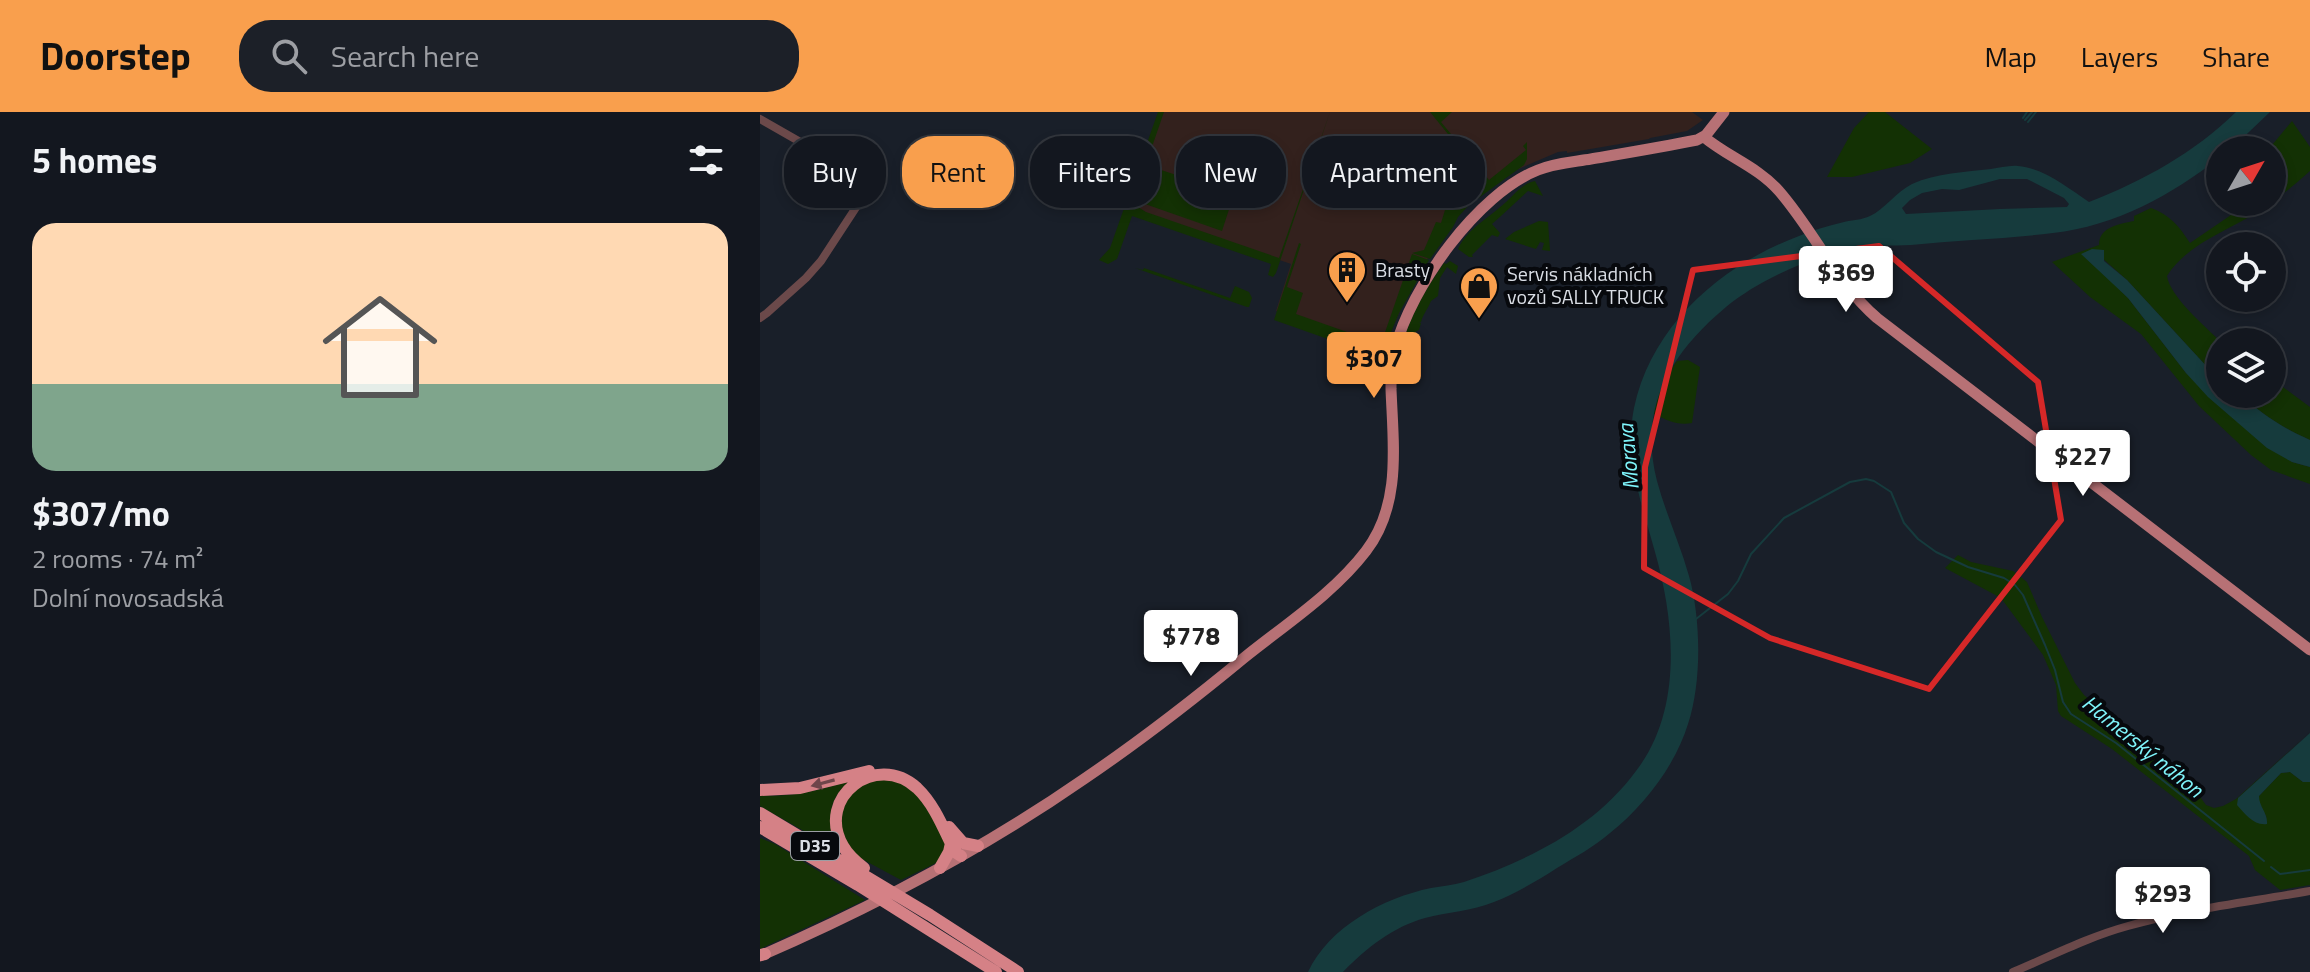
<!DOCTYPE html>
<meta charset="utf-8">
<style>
:root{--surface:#13171f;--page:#1c2028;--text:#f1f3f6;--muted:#9d9fa4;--line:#32363d;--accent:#f99f4d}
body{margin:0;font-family:"Titillium Web",sans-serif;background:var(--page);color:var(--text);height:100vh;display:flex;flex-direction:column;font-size:30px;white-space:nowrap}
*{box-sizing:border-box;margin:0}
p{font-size:26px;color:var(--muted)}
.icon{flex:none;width:44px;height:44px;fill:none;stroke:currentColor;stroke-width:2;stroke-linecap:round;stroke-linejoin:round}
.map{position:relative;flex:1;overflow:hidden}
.drawer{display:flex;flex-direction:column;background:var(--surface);width:760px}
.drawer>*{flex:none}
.hud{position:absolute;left:24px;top:24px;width:760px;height:72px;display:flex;gap:16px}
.needle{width:52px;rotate:51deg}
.controls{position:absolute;left:1446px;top:24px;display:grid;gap:16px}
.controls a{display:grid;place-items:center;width:80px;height:80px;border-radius:50%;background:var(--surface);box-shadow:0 4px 12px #0003,0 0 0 2px var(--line);font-size:40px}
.price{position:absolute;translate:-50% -68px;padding:0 18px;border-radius:8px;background:#fff;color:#222;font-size:26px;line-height:52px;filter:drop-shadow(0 2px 4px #0008)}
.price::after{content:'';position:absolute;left:50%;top:48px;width:24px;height:18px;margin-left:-12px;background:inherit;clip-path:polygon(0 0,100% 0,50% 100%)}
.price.on{background:var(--accent);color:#111}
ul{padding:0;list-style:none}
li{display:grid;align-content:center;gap:16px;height:424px;padding:0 32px}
li span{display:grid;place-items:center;height:248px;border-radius:24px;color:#555}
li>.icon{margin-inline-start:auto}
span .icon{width:144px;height:144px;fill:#fffc;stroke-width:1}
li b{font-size:34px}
h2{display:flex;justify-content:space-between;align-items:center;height:96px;padding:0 32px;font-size:34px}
.pill{padding:0 28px;border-radius:32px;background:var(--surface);box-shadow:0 4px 12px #0003,0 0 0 2px var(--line);font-size:28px;line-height:72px}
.pill.on{background:var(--accent);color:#111}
header{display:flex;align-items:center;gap:48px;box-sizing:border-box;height:112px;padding:0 40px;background:var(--accent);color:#111}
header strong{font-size:38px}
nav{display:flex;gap:44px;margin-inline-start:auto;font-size:28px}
.search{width:560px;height:72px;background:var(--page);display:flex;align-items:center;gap:20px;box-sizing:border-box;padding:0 28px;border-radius:32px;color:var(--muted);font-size:30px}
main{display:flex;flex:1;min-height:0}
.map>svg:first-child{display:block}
.industrial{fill:#33211d}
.green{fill:#133104}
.water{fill:#163b3d;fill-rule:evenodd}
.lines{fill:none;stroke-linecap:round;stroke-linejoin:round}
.stream{stroke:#163b3d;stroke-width:2}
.minor{stroke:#6b494a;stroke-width:8}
.major{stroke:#b77175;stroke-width:11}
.highway{stroke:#d58186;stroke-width:12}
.oneway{fill:#6e454a}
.marked{fill:none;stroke:#d62828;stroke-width:6;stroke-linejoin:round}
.labels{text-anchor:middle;stroke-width:8;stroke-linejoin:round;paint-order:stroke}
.shield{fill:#07090d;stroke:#9b9ea4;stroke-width:2}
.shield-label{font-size:18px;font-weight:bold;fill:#dadee5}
.poi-label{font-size:20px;fill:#dadee5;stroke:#07090d;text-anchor:start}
.water-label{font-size:22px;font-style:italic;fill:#7ff5fb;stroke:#07090d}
</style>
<header>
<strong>Doorstep</strong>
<div class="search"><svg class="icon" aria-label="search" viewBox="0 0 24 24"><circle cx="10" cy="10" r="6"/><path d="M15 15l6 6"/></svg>Search here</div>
<nav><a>Map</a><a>Layers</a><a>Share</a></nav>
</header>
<main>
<section class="drawer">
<h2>5 homes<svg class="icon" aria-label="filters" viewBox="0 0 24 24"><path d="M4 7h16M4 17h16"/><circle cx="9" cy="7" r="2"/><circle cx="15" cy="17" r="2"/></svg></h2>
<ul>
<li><span style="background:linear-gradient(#ffd9b3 65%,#7fa58c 0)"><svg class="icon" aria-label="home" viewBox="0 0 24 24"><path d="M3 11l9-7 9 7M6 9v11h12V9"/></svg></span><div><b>$307/mo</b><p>2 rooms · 74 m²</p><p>Dolní novosadská</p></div></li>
</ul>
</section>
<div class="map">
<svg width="1550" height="860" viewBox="0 0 1550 860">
<rect width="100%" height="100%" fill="#191f29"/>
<path class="industrial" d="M401,0h531l11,8 -16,11 -37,7 -1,1 -82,14v-2l-9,1 -42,18 -45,32 -14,14 -31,45 -13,22 -30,65 -107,-37 15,-47 -162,-55z"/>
<path class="green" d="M398,0h6l-29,84 3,11 8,5 133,46 51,-146 -54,161 -3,4 -5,-2 3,-11 -139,-48 -15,43 -9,5 -9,-4 11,-12z
M670,0h22l-11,10 48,58 37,-30 -3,-4 4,-4v17l-3,6 -55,40 -11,12 -5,10 -23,32 -18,-6 12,-3 12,-28 5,1 4,-13 -4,-2 3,-9 -11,-4 12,-36h3l-2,-1 3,-10 -4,-3 7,-6z
M1109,0h16l47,37 -22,14 -58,14h-25l27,-49z
M1532,9l18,26v24c-18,16 -36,31 -56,43 -29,18 -68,31 -87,62 3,21 39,51 54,66l-1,36 -11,-9 -82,-89 -35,-31 22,35 14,14 58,75 106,89 18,5v17l-39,-14 -20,-15 -52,-49 -58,-72 -51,-37 -38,-35 47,-17c0,-18 20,-21 35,-24v-5l17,-8c19,7 28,18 39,35l41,-28 -9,-13h50v-52h-4z
M392,55l82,27 -12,37 -77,-27c-7,-10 3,-26 7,-37z
M775,69l8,15 -15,-5c-11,10 -23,22 -36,33l8,9 -2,4 -6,-2 -20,20 1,2h-4l-11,-8c9,-19 26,-28 41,-41 13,-10 21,-24 36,-27z
M779,109l9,1 2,29 -8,-1 2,-7 -4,-1 -4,7 -31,-10 9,-7z
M539,131l2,1 -14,43 16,6 -7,21 85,30 31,-90 17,6 -30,53 -17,41 -9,1 -99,-35z
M690,149l8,5 -2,8 -9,-7 -7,11 -2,18 -7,5c-3,8 -8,13 -10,21h-2l2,1 -2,7 -4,2 -6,20 2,4 -4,7 -6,-2 -2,-5c8,-34 25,-65 45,-93l2,1z
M375,156l8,2 1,-2 86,30 5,-12 14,6 3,6 -3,9h-2z
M928,248l12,7 -8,56c-14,3 -26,-3 -38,-9 3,-20 11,-36 23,-53z
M1512,267l38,28v33c-27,-12 -49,-26 -70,-46h32z
M1198,443l13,7 42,9 14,11 15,35 33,66 9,12 75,63 27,20 20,27 8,3 9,-2 13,-7 74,-67 -72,66 29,20 -8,-15v-7l22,-23 9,-1 13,10h7v103l-30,5 -25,-20 -6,-14 -23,-18 -114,-89 -51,-33 -3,-5 -2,-26 -13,-30 -42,-57 -56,-30z
M131,665l23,11 35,57 -11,17 -37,18 -39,-21 -10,-7 -12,-25 5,-28 15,-15z
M90,669c-26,21 -22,44 -9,71l-81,-46v-11c31,3 60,-5 90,-14z
M0,726l15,6 90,56 -105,49z"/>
<path class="water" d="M1476,0h34l-40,38h-10v7c-48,38 -105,69 -167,76 -47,6 -95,7 -142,12 -19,1 -37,0 -57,3 -43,9 -94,31 -128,59 -56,47 -88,100 -69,174 9,33 23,63 32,95 12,42 13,106 -1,148 -13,42 -44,82 -78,109 -16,14 -35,24 -53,35 -20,13 -41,25 -63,34 -22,9 -47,10 -69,16 -32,9 -59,30 -82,54h-35c21,-45 75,-74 123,-84 11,-2 22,-3 33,-6 65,-22 130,-54 172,-111 47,-61 39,-149 19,-219 -13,-47 -31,-95 -21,-144 18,-84 88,-143 165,-172 14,-6 29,-10 45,-14 8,-2 18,-2 26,-6 14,-6 26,-24 42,-32 24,-11 54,-12 79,-15 8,-1 19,-4 27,-3 26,2 50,22 71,36 54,-21 105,-49 147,-90zM1240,67h27l37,19 5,6 -2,3 -67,2 -94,5 -4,-6 8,-8 12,-7 20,-4 17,1z
M1332,137l12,1v11l23,19 82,89 11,9v16h20c21,20 43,34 70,46v27l-18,-5 -25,-14 -59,-51 -22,-24 -58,-75 -47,-44z
M1550,621v49h-7l-13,-10 -9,1 -22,23c0,11 9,17 8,28 -13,2 -22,-10 -30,-19l1,-7z"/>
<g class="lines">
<path class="stream" d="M1263,6l4,-6
M1265,8l7,-8
M1268,10l8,-10
M936,507l32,-25 10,-13 13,-27 33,-36 66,-36 16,-3 8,2 17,11 13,31 14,16 18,13 32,15 36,11 11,7 8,10 22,50 10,25 8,32 8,12 45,29 148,118
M1511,755l9,7 30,-4"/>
<path class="minor" d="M0,7l112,64 -51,78 -15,17 -39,35 -7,5
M1253,860c38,-16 75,-35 115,-46 59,-17 121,-24 182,-35"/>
<path class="major" d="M944,25c24,20 54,30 75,54 36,41 57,92 98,127l433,332
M0,844c113,-49 223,-107 324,-177 56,-38 109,-79 161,-122 41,-33 89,-64 121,-106 36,-47 27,-107 25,-162 0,-14 0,-27 4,-40 16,-62 82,-155 143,-179 17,-7 35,-8 53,-11 35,-6 71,-12 106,-19l9,-5 18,-23"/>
<path class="highway" d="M0,678l40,-2 69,-17
M0,701l170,102 88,57
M0,715l98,58 138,87
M189,715l14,16 15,3
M104,756c-8,-6 -16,-13 -21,-22 -28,-49 33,-95 74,-58 18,17 27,42 38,64l6,4
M180,756l9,-16 2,-9
M0,843l5,-1"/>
</g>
<defs><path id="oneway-solid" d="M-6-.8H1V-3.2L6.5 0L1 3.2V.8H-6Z" transform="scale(2)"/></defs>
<use class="oneway" href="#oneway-solid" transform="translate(63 671) rotate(165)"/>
<path class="marked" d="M1119,134l159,136 23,138 -132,169 -159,-51 -126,-70 1,-101 48,-197z"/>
<defs>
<g id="building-pin" transform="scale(2)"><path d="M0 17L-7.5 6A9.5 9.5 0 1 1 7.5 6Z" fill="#f99f4d" stroke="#07090d"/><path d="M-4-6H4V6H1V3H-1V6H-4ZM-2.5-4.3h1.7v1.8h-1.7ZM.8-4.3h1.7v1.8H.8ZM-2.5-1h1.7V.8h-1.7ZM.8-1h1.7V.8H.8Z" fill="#111"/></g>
<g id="shop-pin" transform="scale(2)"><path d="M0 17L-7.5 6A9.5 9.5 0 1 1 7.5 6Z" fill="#f99f4d" stroke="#07090d"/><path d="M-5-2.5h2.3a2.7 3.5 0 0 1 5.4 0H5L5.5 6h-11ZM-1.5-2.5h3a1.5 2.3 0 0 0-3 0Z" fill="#111"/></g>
</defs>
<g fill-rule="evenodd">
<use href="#building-pin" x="587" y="158"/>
<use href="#shop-pin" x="719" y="174"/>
</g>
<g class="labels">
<rect class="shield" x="31" y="720" width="48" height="28" rx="6"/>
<g class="shield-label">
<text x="55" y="740">D35</text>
</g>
<g class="poi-label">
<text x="615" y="165">Brasty</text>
<text x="747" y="169">Servis nákladních<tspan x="747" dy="23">vozů SALLY TRUCK</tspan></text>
</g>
<g class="water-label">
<text transform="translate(868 345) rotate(-95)" y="8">Morava</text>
<text transform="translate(1383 634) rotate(39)" y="8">Hamerský náhon</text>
</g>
</g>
</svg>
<div class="controls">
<a><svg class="needle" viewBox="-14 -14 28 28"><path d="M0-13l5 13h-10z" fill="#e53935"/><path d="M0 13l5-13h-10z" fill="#9d9fa4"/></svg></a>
<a><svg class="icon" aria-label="locate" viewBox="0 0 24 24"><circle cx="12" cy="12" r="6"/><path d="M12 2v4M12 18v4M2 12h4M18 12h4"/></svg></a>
<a><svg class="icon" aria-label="layers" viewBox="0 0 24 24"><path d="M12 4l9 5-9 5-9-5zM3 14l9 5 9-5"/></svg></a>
</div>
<b class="price" style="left:1086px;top:202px">$369</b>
<b class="price on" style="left:614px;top:288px">$307</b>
<b class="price" style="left:1323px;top:386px">$227</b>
<b class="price" style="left:431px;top:566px">$778</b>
<b class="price" style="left:1403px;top:823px">$293</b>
<div class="hud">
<a class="pill">Buy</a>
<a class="pill on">Rent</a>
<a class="pill">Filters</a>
<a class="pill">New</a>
<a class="pill">Apartment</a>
</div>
</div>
</main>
